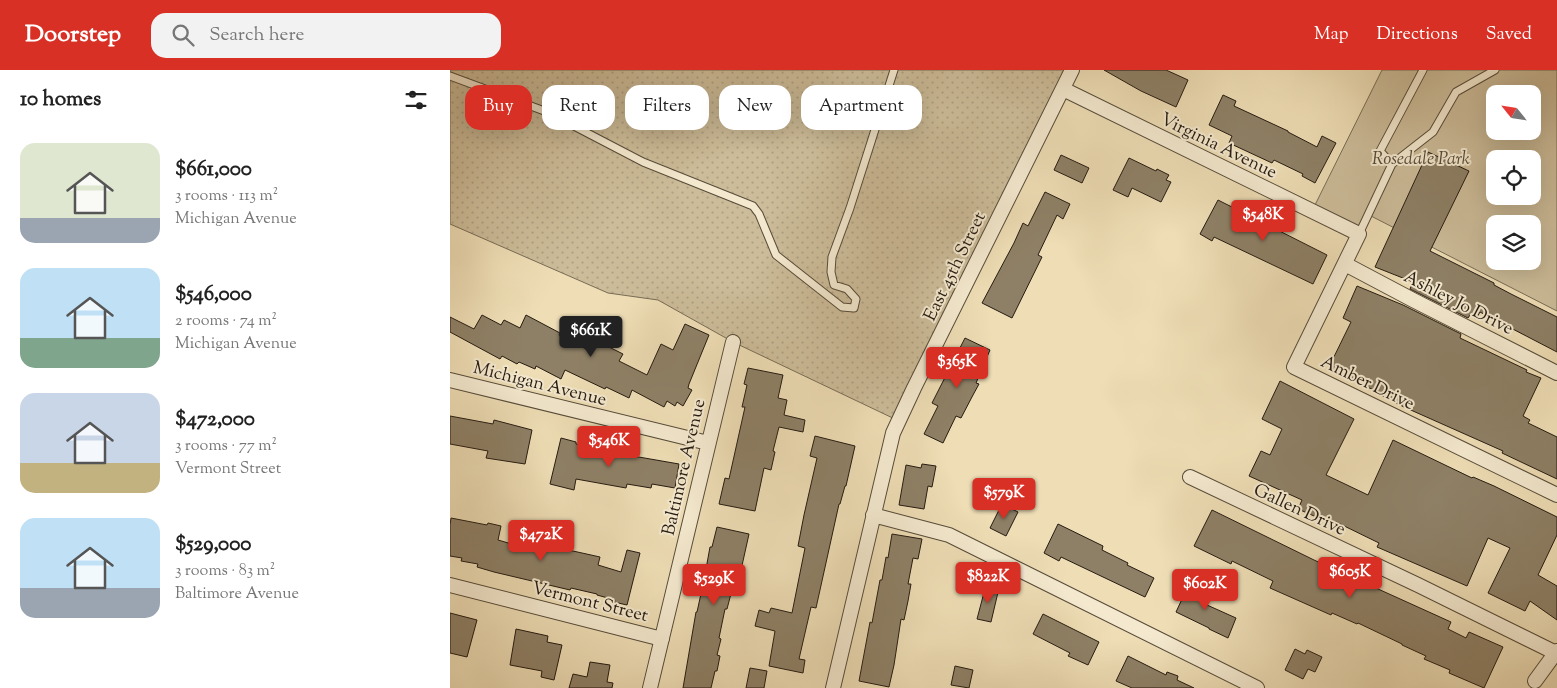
<!DOCTYPE html>
<meta charset="utf-8">
<style>
:root{--surface:#fff;--page:#f2f2f2;--text:#222;--muted:#767676;--accent:#d93025}
body{margin:0;font-family:"Sorts Mill Goudy",serif;background:var(--page);color:var(--text);height:100vh;display:flex;flex-direction:column;font-size:19px;white-space:nowrap}
*{box-sizing:border-box;margin:0}
p{font-size:16px;color:var(--muted)}
.icon{flex:none;width:28px;height:28px;fill:none;stroke:currentColor;stroke-width:2;stroke-linecap:round;stroke-linejoin:round}
.map{position:relative;flex:1;overflow:hidden}
.side{display:flex;flex-direction:column;background:var(--surface);width:450px}
.side>*{flex:none}
.guide{position:absolute;left:15px;top:15px;width:475px;height:45px;display:flex;gap:10px}
.needle{width:32px;rotate:300deg}
.buttons{position:absolute;left:1036px;top:15px;display:grid;gap:10px}
.buttons a{display:grid;place-items:center;width:55px;height:55px;border-radius:10px;background:var(--surface);box-shadow:0 5px 20px #0002;font-size:25px}
.price{position:absolute;translate:-50% -42px;padding:0 11px;border-radius:5px;background:var(--accent);color:#fff;font-size:16px;line-height:32px;filter:drop-shadow(0 1px 2px #0008)}
.price::after{content:'';position:absolute;left:50%;top:30px;width:15px;height:11px;margin-left:-8px;background:inherit;clip-path:polygon(0 0,100% 0,50% 100%)}
.price.selected{background:#222;color:#fff}
ul{padding:0;list-style:none}
li{display:flex;align-items:center;gap:15px;height:125px;padding:0 20px}
li span{display:grid;place-items:center;flex:none;width:140px;height:100px;border-radius:15px;color:#555}
li>.icon{margin-inline-start:auto}
span .icon{width:60px;height:60px;fill:#fffc;stroke-width:1}
li b{font-size:21px}
h2{display:flex;justify-content:space-between;align-items:center;height:60px;padding:0 20px;font-size:21px}
.pill{padding:0 18px;border-radius:15px;background:var(--surface);box-shadow:0 5px 20px #0002;font-size:18px;line-height:45px}
.pill.selected{background:var(--accent);color:#fff}
header{display:flex;align-items:center;gap:30px;box-sizing:border-box;height:70px;padding:0 25px;background:var(--accent);color:#fff}
header strong{font-size:24px}
nav{display:flex;gap:28px;margin-inline-start:auto;font-size:18px}
.search{width:350px;height:45px;background:var(--page);display:flex;align-items:center;gap:12px;box-sizing:border-box;padding:0 18px;border-radius:15px;color:var(--muted);font-size:19px}
main{display:flex;flex:1;min-height:0}
.map>svg:first-child{display:block}
.grass{fill:url(#grass-dots);stroke:#786c55}
.park{fill:#ccbc99;stroke:#786c55;fill-rule:evenodd}
.building{fill:#8e8066;stroke:#251b11}
.lines{fill:none;stroke-linecap:round;stroke-linejoin:round}
.lane-casing{stroke:#574c3a;stroke-width:9}
.street-casing{stroke:#574c3a;stroke-width:16}
.lane{stroke:#f4e9cf;stroke-width:7}
.street{stroke:#f4e9cf;stroke-width:14}
.labels{text-anchor:middle;stroke-width:4;stroke-linejoin:round;paint-order:stroke}
.street-label{font-size:18px;fill:#251b11;stroke:#f4e9cf}
.park-label{font-size:18px;font-style:italic;fill:#574b3a;stroke:#f4e9cf}
</style>
<header>
<strong>Doorstep</strong>
<div class="search"><svg class="icon" aria-label="search" viewBox="0 0 24 24"><circle cx="10" cy="10" r="6"/><path d="M15 15l6 6"/></svg>Search here</div>
<nav><a>Map</a><a>Directions</a><a>Saved</a></nav>
</header>
<main>
<section class="side">
<h2>10 homes<svg class="icon" aria-label="filters" viewBox="0 0 24 24"><path d="M4 7h16M4 17h16"/><circle cx="9" cy="7" r="2"/><circle cx="15" cy="17" r="2"/></svg></h2>
<ul>
<li><span style="background:linear-gradient(#dfe7d0 75%,#9aa5b1 0)"><svg class="icon" aria-label="home" viewBox="0 0 24 24"><path d="M3 11l9-7 9 7M6 9v11h12V9"/></svg></span><div><b>$661,000</b><p>3 rooms · 113 m²</p><p>Michigan Avenue</p></div></li>
<li><span style="background:linear-gradient(#bfe0f5 70%,#7fa58c 0)"><svg class="icon" aria-label="home" viewBox="0 0 24 24"><path d="M3 11l9-7 9 7M6 9v11h12V9"/></svg></span><div><b>$546,000</b><p>2 rooms · 74 m²</p><p>Michigan Avenue</p></div></li>
<li><span style="background:linear-gradient(#c9d6e8 70%,#c2b280 0)"><svg class="icon" aria-label="home" viewBox="0 0 24 24"><path d="M3 11l9-7 9 7M6 9v11h12V9"/></svg></span><div><b>$472,000</b><p>3 rooms · 77 m²</p><p>Vermont Street</p></div></li>
<li><span style="background:linear-gradient(#bfe0f5 70%,#9aa5b1 0)"><svg class="icon" aria-label="home" viewBox="0 0 24 24"><path d="M3 11l9-7 9 7M6 9v11h12V9"/></svg></span><div><b>$529,000</b><p>3 rooms · 83 m²</p><p>Baltimore Avenue</p></div></li>
</ul>
</section>
<div class="map">
<svg width="1107" height="618" viewBox="0 0 1107 618">
<defs>
<pattern id="grass-dots" width="8" height="8" patternUnits="userSpaceOnUse" patternTransform="scale(1.25)"><rect width="8" height="8" fill="#ccbc99"/><path d="M2 2h.1M6 6h.1" fill="none" stroke="#afa183" stroke-width="1.8" stroke-linecap="round"/></pattern>
</defs>
<rect width="100%" height="100%" fill="#eeddb5"/>
<filter id="stains"><feTurbulence type="fractalNoise" baseFrequency=".004" numOctaves="4"/><feColorMatrix values="0 0 0 0 .2 0 0 0 0 .09 0 0 0 0 .02 0 0 0 .5 -.17"/></filter>
<radialGradient id="worn" r=".72"><stop offset=".6" stop-color="#630" stop-opacity="0"/><stop offset="1" stop-color="#630" stop-opacity=".3"/></radialGradient>
<path class="grass" d="M0,0h622l-173,351 -166,-79 -75,-42 -50,-7 -158,-69z"/>
<path class="park" d="M932,0h175v241l-188,-96 -10,19 -47,-23zM1045,24h37v37h-37zM1045,89h37v37h-37zM1045,154h37v37h-37z"/>
<path class="building" d="M654,0h62l22,10 -12,27 -35,-16z
M773,25l13,6 -2,5 54,25v1l29,15 5,-11 14,7 -21,40 -13,-7 1,-2 -29,-14 -2,3 -43,-20 3,-7 -23,-11z
M978,82l41,19 -39,80 64,32v2l17,9 46,23v35l-77,-40 -4,7 -6,-4 -2,3 -58,-29 3,-7 -38,-15z
M611,85l28,13 -7,15 -28,-13z
M679,88l27,13 1,-2 12,6 -3,5 5,2 -10,20 -29,-14 -4,9 -15,-7z
M595,122l25,12 -7,15 -6,-4 -19,40 4,2 -30,61 -30,-15 32,-60 9,-20 5,3z
M768,130l109,55 -14,29 -99,-47 -2,4 -12,-7z
M907,216l46,19 58,29 -1,4 67,32 -1,2 15,6 -18,38 7,4 -2,3 29,14v42l-55,-26 1,-2 -99,-44 -29,-15 1,-1 -48,-22 23,-47 -8,-4z
M32,245l19,10 3,-5 16,8 6,-13 34,18 -1,2 27,14 5,-11 32,16 -4,7 28,14 14,-31 12,6 12,-26 24,11 -20,49 -1,4 4,2 -9,16 -6,-4 -2,4 -8,-5 -3,6 -32,-17 -3,8 -23,-11 -1,2 -40,-19 -4,9 -25,-13 -1,3 -16,-7 -2,2 -15,-8 -2,3 -50,-27v-15l24,12z
M515,268l25,12 -14,33 3,1 -6,11 -12,23 -5,-2 -13,27 -19,-9 14,-28 -6,-3z
M298,298l35,7 -5,23 9,2 -3,15 21,5 -2,12 -24,-5 -6,24 2,1 -4,18 -7,-2 -9,43 -36,-7 6,-26 4,1 16,-72h-3l5,-22 -3,-1z
M830,311l74,38 -28,56 42,20 25,-55 79,38 1,-1 21,9 63,31v18l-19,40 19,11v34l-27,-19 -5,10 -37,-18 22,-45 -22,-10 -21,48 -90,-39 2,-4 -43,-21 -1,3 -37,-16 4,-9 -53,-24 12,-25 9,4 12,-26 -20,-10z
M0,346l43,8 1,-4 38,10 -7,34 -39,-6 2,-7 -38,-7z
M365,366l40,10 -9,40h-1l-5,18h-1l-23,104 -5,-1 -12,52 6,1 -2,13 -34,-7 6,-35 -20,-5 4,-16 10,3 2,-5 21,5 13,-65 -7,-2 6,-31 13,-57 -7,-2z
M111,368l15,4v2l45,9 1,-2 12,3 -1,2 46,8 -4,24 -23,-4 -1,4 -24,-4 -1,4 -50,-9 -2,11 -24,-6z
M472,394l14,2 -4,21 -4,-1 -4,23 -25,-4 7,-40 15,3z
M552,434l16,8 -12,24 -16,-8z
M762,440l102,50 137,62 -3,7 18,9 3,-6 34,15 -19,41 -35,-15 1,-3 -26,-11 2,-3 -24,-11v-1l-44,-21 -1,1 -25,-11 -1,2 -61,-27 3,-7 -41,-20 -1,3 -37,-18z
M1,448l36,7 1,-2 13,3 -3,14 17,5 29,6 2,-6 54,12 -2,8 23,7 6,-22 13,3 -13,52 -13,-3 1,-2 -18,-5v-1l-26,-6 -1,2 -76,-18 -17,-5 1,-3 -17,-3 1,-3 -12,-2v-31z
M608,454l45,22 -1,4 26,13 -1,2 27,13 -9,19 -84,-40 -2,4 -15,-8z
M267,457l32,7 -12,54 -4,-2 -6,23h-2l-6,29 2,1 -4,16 3,1 -3,15h-2l-4,17h-28l13,-76h1l7,-32 6,-33h2z
M442,464l30,5 -4,20 -5,-1 -5,26h3l-3,17 -4,19 -3,-1 -7,46 -5,22 -30,-6 11,-59 2,1 8,-43h2l4,-23 2,1z
M740,512l23,11 -6,12 29,13 -8,20 -19,-9v-1l-33,-16z
M536,515l13,3 -8,34 -14,-3z
M0,543l27,7 -10,37 -17,-4z
M593,544l56,28 -11,23 -20,-9 2,-3 -37,-19z
M66,559l32,7 -1,6 15,3 -8,35 -13,-3 1,-6 -32,-6z
M845,579l10,5 2,-4 15,7 -7,15 -7,-3 -5,10 -18,-9z
M678,586l38,19 1,-3 11,4 -1,4 17,8h-62l-16,-7z
M140,592l20,3 -3,17 6,1 -1,5h-43l4,-14 14,3z
M505,596l18,4 -4,18 -18,-3z
M300,598l17,3 -3,17h-18z"/>
<g class="lines">
<g class="lane-casing">
<path id="lane" d="M0,6l97,36 96,50 110,44 6,8 17,41 66,52 12,1 2,-9 -9,-10 -13,-4 -3,-13 1,-15 18,-49 44,-138
M942,94l-12,-13 43,-81
M909,164l33,-70 41,-32 23,-40 39,-22"/>
</g>
<g class="street-casing">
<path id="street" d="M613,19l296,145 -65,133 263,128
M895,194l68,36 144,73
M0,310l258,63
M740,407l228,108 138,68
M423,445l76,20 308,153
M0,515l212,54
M1085,611l22,-30
M200,618l83,-346
M383,618l60,-255 21,-45 158,-318"/>
</g>
<use href="#lane" class="lane"/>
<use href="#street" class="street"/>
</g>
<g class="labels">
<g class="street-label">
<text transform="translate(769 75) rotate(26)" y="6">Virginia Avenue</text>
<text transform="translate(504 196) rotate(-64)" y="6">East 45th Street</text>
<text transform="translate(1009 232) rotate(27)" y="6">Ashley Jo Drive</text>
<text transform="translate(918 312) rotate(26)" y="6">Amber Drive</text>
<text transform="translate(90 313) rotate(14)" y="6">Michigan Avenue</text>
<text transform="translate(233 397) rotate(-77)" y="6">Baltimore Avenue</text>
<text transform="translate(850 439) rotate(25)" y="6">Gallen Drive</text>
<text transform="translate(140 531) rotate(14)" y="6">Vermont Street</text>
</g>
<g class="park-label">
<text x="971" y="94">Rosedale Park</text>
</g>
</g>
<rect width="100%" height="100%" filter="url(#stains)"/>
<rect width="100%" height="100%" fill="url(#worn)"/>
</svg>
<div class="buttons">
<a><svg class="needle" viewBox="-14 -14 28 28"><path d="M0-13l5 13h-10z" fill="#e53935"/><path d="M0 13l5-13h-10z" fill="#767676"/></svg></a>
<a><svg class="icon" aria-label="locate" viewBox="0 0 24 24"><circle cx="12" cy="12" r="6"/><path d="M12 2v4M12 18v4M2 12h4M18 12h4"/></svg></a>
<a><svg class="icon" aria-label="layers" viewBox="0 0 24 24"><path d="M12 4l9 5-9 5-9-5zM3 14l9 5 9-5"/></svg></a>
</div>
<b class="price" style="left:813px;top:172px">$548K</b>
<b class="price selected" style="left:141px;top:288px">$661K</b>
<b class="price" style="left:507px;top:319px">$365K</b>
<b class="price" style="left:159px;top:398px">$546K</b>
<b class="price" style="left:554px;top:450px">$579K</b>
<b class="price" style="left:91px;top:492px">$472K</b>
<b class="price" style="left:900px;top:529px">$605K</b>
<b class="price" style="left:538px;top:534px">$822K</b>
<b class="price" style="left:264px;top:536px">$529K</b>
<b class="price" style="left:755px;top:541px">$602K</b>
<div class="guide">
<a class="pill selected">Buy</a>
<a class="pill">Rent</a>
<a class="pill">Filters</a>
<a class="pill">New</a>
<a class="pill">Apartment</a>
</div>
</div>
</main>
